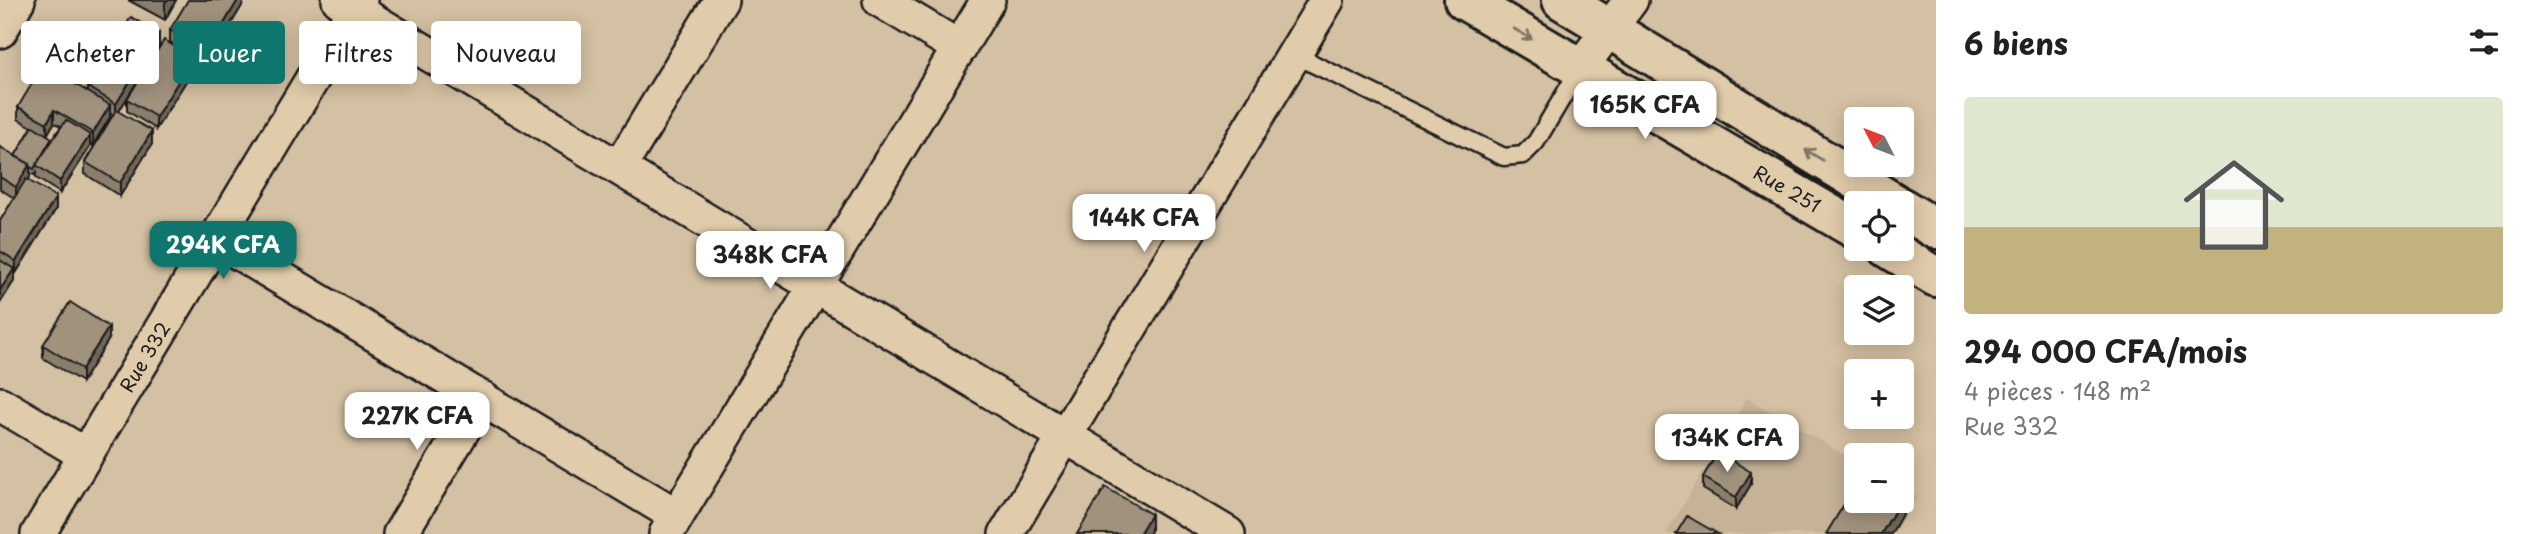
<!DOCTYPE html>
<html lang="fr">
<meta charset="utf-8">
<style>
:root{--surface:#fff;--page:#f2f2f2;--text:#202124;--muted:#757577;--accent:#0f766e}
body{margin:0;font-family:"Playpen Sans",sans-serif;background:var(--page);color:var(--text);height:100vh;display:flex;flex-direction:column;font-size:26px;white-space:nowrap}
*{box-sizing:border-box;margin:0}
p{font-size:23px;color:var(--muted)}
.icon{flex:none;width:38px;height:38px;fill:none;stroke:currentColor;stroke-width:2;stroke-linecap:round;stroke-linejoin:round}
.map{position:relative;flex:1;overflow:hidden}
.sheet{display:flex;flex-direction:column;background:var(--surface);width:595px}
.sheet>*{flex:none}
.guide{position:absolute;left:21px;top:21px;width:665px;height:63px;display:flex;gap:14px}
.needle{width:46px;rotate:312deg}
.tools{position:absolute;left:1844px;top:107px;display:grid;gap:14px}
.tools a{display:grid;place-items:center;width:70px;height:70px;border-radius:7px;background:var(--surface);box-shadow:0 4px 18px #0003;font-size:35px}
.price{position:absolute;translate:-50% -60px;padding:0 16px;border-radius:14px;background:#fff;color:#222;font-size:23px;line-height:46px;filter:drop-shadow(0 2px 4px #0008)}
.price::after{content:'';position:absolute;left:50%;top:42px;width:21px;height:16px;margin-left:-10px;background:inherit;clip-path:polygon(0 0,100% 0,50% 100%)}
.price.on{background:var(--accent);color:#fff}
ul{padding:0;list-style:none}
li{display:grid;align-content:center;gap:14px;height:371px;padding:0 28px}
li span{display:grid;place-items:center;height:217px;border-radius:7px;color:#555}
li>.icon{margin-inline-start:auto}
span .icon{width:126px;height:126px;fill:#fffc;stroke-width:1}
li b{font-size:30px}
h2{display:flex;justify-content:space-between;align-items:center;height:84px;padding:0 28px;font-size:30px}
.tag{padding:0 24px;border-radius:7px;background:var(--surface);box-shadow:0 4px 18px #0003;font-size:24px;line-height:63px}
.tag.on{background:var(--accent);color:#fff}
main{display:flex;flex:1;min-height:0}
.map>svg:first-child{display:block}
.built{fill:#c5b297}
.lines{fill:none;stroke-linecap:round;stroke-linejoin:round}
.lane-casing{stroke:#1c1c1c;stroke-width:21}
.street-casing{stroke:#1c1c1c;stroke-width:38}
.secondary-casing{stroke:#1c1c1c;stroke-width:44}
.lane{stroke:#e0cbaa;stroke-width:16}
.street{stroke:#e0cbaa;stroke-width:33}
.secondary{stroke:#e0cbaa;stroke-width:38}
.wall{fill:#8a7e6c;stroke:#1c1c1c;stroke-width:2;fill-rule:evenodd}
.shaded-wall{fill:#716658;stroke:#1c1c1c;stroke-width:2}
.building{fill:#a1927d;stroke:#1c1c1c;stroke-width:2}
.oneway{stroke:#7e7463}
.labels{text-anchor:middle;stroke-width:5;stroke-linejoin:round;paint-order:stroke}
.street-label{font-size:19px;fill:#1c1c1c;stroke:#e0cbaa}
</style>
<main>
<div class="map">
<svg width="1936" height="534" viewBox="0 0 1936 534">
<rect width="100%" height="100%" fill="#d4c0a2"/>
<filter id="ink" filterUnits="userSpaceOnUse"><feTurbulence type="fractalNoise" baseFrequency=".0143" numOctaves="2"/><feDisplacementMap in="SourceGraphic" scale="14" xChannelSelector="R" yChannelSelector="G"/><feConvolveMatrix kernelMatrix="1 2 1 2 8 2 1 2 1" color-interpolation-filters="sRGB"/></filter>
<g filter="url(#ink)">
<path class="built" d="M1747,398l110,64v38h45v-11l14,8 -23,37h-227z"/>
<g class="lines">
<g class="lane-casing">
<path id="lane" d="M1295,55l209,102 19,-2 13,-13 44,-74"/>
</g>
<g class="street-casing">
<path id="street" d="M339,0l889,534
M880,0l80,48
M0,31l18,-31
M1580,68l51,-68
M619,168l102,-168
M216,239l461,277
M0,404l86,51
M38,534l322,-534
M400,534l82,-136
M666,534l322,-534
M1006,534l321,-534"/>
</g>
<g class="secondary-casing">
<path id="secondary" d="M1464,0l393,230
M1562,0l332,203
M1902,208l34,21
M1888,248l48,29"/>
</g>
<use href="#lane" class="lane"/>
<use href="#street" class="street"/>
<use href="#secondary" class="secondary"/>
</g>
<path class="wall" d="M128,0h48l-11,20z
M243,0v4l-36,60 -37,-22v-12z
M159,46l-40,65 33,33 -32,52 -35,-22v-12l28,-47 -3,-2v4l-17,28 -3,-2v4l-30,46 -24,-15v-6l-2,3 -4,-2v4l-2,3 28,29 -40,64 -2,-1v9l-14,22v-82l14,-23 -14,-9v-42l15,9 17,-29 -14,-8v-12l70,-15v-5zM54,123l7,3 -9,14 -5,-5z
M193,70l-37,59 -29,-18v-12z
M109,339l-27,43 -39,-24v-13z
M1703,477l48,7 -15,25 -33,-20z"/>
<path class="shaded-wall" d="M167,0h9l-11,20v-17z
M238,0h5v4l-36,60v-12z
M159,34v12l-43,70v-12z
M193,58v12l-37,59v-12z
M110,105v12l-17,28v-12z
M54,110v13l-7,12v-12z
M152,131v13l-32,52v-13z
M90,135v12l-30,46v-12z
M30,164v13l-14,22v-12z
M56,197v12l-40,64v-12z
M14,269v12l-14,22v-13z
M109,327v12l-27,43v-13z
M1751,472v12l-15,25v-12z
M1904,494v17l-13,23h-10l20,-34h1v-2z
M1151,514v17l-2,3h-10z"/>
<path class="building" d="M188,0h50l-31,52 -37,-22z
M131,17l28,17 -43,70 -28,-17z
M164,40l29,18 -37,59 -29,-18z
M43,65l67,40 -17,28 -39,-23 -7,13 -29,-16z
M116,110l36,21 -32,52 -35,-21z
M66,120l24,15 -30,46 -24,-16z
M33,126l19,12 -18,31 -5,-3 1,-2 -15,-8z
M0,147l30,17 -14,23 -16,-10z
M26,179l30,18 -40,64 -16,-10v-30z
M0,260l14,9 -14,21z
M70,302l39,25 -27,42 -39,-24z
M1718,452l33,20 -15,25 -33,-20z
M1857,483v17h44l-20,34h-55z
M1105,487l46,27 -12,20h-62z
M1687,516l31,18h-42z"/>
<defs><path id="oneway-shaft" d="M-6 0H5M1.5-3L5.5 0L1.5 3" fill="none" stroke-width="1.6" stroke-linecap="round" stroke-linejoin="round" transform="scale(1.75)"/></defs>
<g class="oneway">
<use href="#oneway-shaft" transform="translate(1523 34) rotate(30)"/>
<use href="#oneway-shaft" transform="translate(1814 155) rotate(-149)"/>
</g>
</g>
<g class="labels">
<g class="street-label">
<text transform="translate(1787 189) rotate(30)" y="7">Rue 251</text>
<text transform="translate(145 357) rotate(-59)" y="7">Rue 332</text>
</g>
</g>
</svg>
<div class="tools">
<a><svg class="needle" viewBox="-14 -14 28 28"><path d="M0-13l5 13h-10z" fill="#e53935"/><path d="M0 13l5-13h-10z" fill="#757577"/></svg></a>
<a><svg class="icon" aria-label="locate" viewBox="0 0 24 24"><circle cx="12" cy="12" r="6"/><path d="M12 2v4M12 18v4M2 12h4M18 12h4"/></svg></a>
<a><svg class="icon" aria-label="layers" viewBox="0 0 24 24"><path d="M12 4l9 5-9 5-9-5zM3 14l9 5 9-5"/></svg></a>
<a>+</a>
<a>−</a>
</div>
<b class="price" style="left:1645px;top:141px">165K CFA</b>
<b class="price" style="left:1144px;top:254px">144K CFA</b>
<b class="price on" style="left:223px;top:281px">294K CFA</b>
<b class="price" style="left:770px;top:291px">348K CFA</b>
<b class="price" style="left:417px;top:452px">227K CFA</b>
<b class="price" style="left:1727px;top:474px">134K CFA</b>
<div class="guide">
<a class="tag">Acheter</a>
<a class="tag on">Louer</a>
<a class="tag">Filtres</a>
<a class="tag">Nouveau</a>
</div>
</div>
<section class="sheet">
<h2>6 biens<svg class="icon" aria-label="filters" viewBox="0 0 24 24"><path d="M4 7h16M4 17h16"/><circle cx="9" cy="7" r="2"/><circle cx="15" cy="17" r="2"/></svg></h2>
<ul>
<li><span style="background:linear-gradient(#dfe7d0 60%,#c2b280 0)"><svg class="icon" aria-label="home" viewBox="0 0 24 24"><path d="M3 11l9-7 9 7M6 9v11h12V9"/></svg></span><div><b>294 000 CFA/mois</b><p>4 pièces · 148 m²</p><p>Rue 332</p></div></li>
</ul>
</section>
</main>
